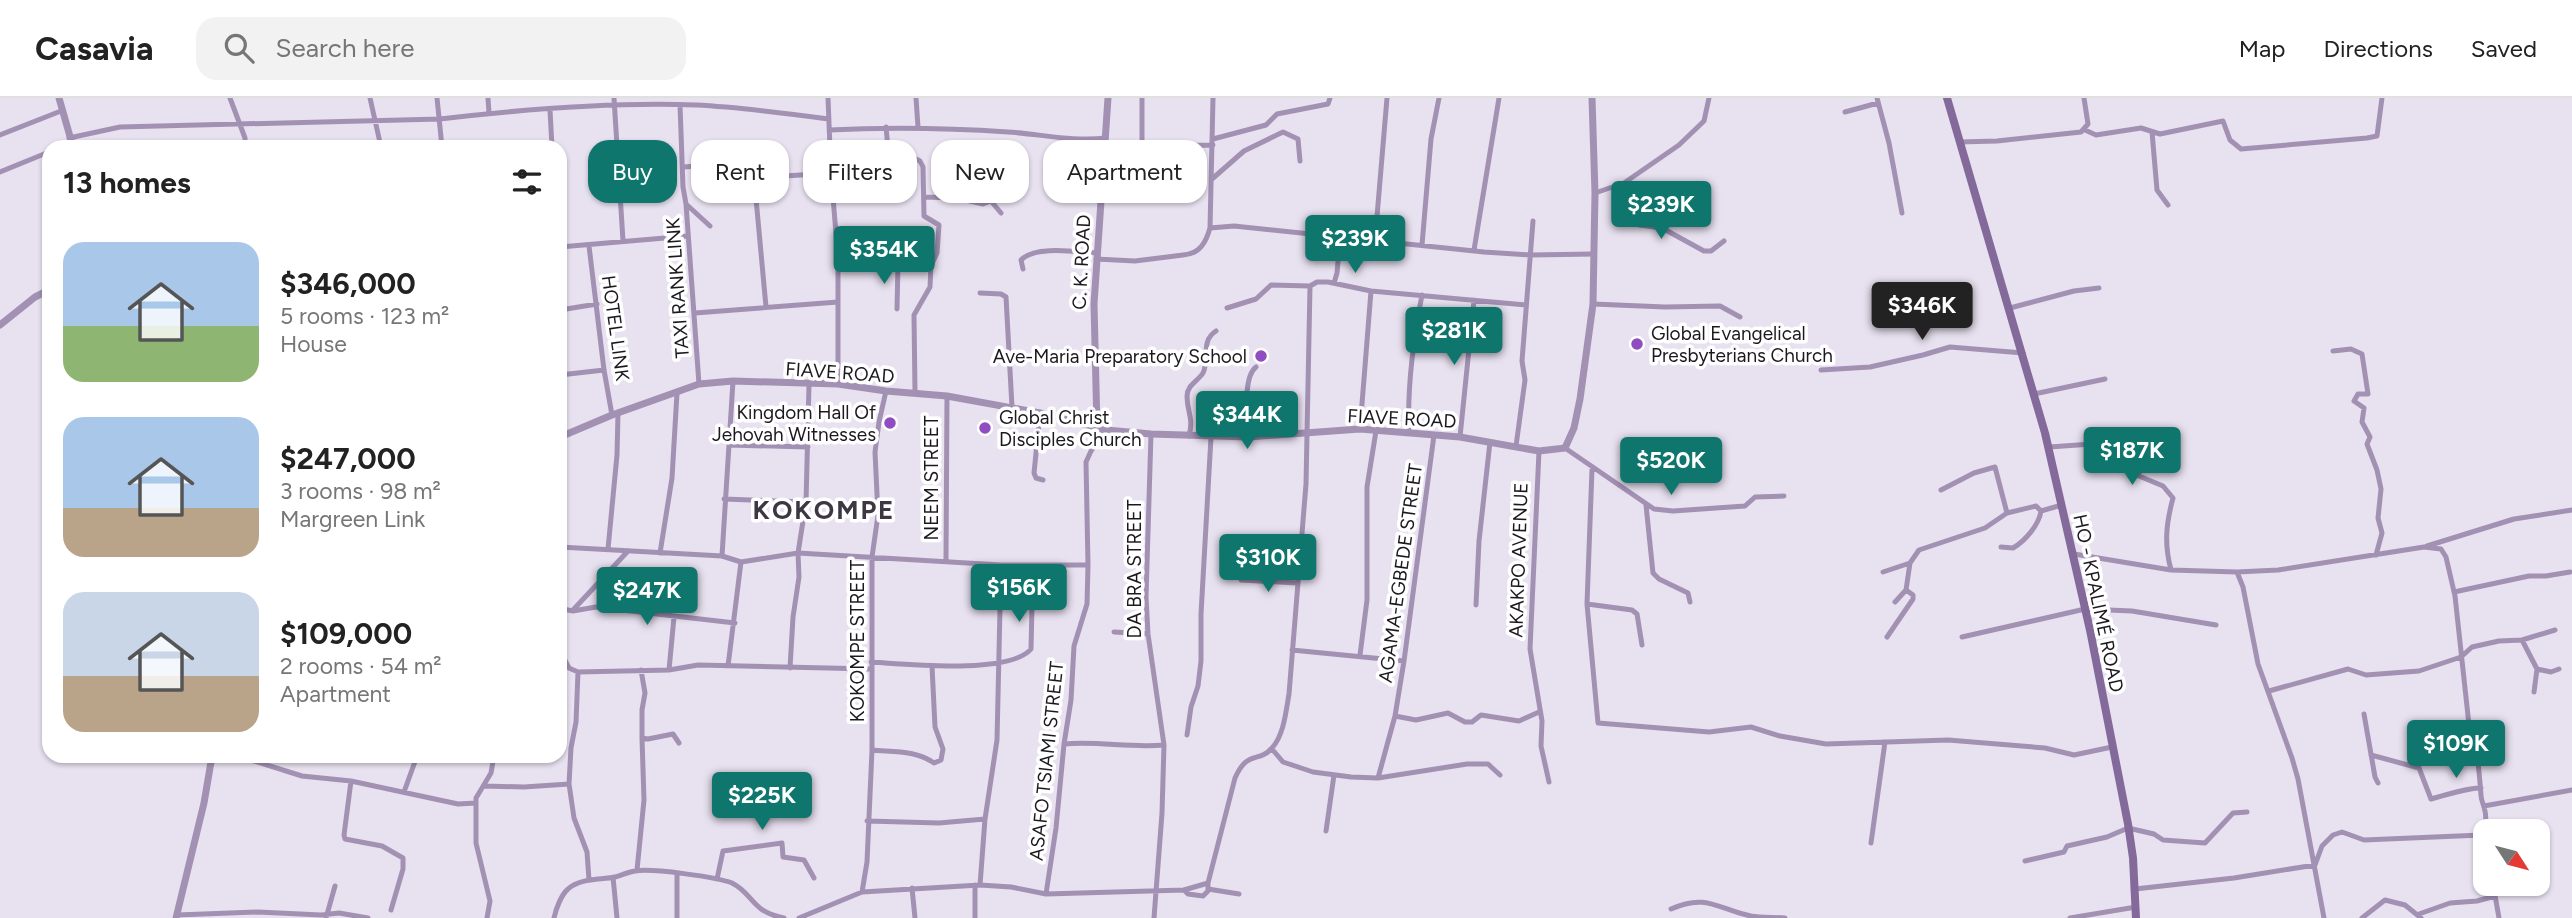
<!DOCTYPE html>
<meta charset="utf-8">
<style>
:root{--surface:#fff;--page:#f2f2f2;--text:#222;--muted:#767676;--line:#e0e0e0;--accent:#0f766e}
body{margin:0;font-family:Figtree,sans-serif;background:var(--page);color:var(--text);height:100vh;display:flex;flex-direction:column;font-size:26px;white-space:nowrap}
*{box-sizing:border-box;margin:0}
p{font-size:23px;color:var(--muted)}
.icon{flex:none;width:38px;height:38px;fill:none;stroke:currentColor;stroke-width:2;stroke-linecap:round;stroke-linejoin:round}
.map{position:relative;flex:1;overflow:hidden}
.sheet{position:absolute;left:42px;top:42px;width:525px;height:623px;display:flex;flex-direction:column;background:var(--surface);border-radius:21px;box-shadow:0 2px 5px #0004}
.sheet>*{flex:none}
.top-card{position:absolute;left:588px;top:42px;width:665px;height:63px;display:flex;gap:14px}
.needle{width:46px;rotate:126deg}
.controls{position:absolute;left:2473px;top:721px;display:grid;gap:14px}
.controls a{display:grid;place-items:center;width:77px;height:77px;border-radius:14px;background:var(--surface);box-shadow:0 2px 5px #0004;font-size:35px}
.price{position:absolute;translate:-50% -60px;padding:0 16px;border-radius:7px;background:var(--accent);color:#fff;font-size:23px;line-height:46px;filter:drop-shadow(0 2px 4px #0008)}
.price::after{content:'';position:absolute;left:50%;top:42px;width:21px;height:16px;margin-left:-10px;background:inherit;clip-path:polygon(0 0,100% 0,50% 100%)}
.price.on{background:#222;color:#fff}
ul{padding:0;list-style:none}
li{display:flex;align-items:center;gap:21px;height:175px;padding:0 21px}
li span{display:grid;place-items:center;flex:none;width:196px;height:140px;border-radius:21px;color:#555}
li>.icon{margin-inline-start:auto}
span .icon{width:84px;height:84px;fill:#fffc;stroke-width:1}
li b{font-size:30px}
h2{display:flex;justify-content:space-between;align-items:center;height:84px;padding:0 21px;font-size:30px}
.chip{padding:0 24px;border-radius:21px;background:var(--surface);box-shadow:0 2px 5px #0004;font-size:24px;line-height:63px}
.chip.on{background:var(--accent);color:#fff}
header{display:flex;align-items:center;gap:42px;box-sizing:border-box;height:98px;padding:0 35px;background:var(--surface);border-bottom:2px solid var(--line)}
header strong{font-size:33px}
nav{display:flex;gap:38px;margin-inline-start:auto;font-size:24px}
.search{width:490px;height:63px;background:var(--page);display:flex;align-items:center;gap:18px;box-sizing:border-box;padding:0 24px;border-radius:21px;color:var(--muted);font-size:26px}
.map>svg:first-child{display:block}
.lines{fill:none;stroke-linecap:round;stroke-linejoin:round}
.minor{stroke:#a391b4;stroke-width:5}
.tertiary{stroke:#a391b4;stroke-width:7}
.secondary{stroke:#84699b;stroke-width:8}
.poi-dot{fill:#904dc1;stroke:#fff;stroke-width:2.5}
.labels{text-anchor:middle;stroke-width:7;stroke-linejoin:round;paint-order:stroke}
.street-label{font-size:19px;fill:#1c191e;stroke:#fff}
.poi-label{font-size:19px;fill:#1c191e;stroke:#fff;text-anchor:start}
.district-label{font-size:26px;font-weight:bold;letter-spacing:2px;fill:#3d3743;stroke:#fff}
</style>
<header>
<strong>Casavia</strong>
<div class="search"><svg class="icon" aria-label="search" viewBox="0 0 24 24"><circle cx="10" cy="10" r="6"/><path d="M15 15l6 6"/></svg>Search here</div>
<nav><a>Map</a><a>Directions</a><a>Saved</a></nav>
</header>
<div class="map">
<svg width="2572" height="820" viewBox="0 0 2572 820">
<rect width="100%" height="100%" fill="#e8e1f0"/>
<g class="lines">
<path class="minor" d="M230,0l15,40v9
M370,0l11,49
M437,0l5,49
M488,0l1,15
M614,0l9,143
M828,0l3,75 7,85v126
M916,0l2,29
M1877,0l12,45 13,70
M680,7l3,82 3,17 13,180
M550,12l2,37
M1845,14l33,-9
M886,29l3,32
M829,32c61,-3 119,-2 179,2 33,2 65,10 98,6
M2085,32l11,5 45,-7 19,6 63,-13 7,19 11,9 126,-11 10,-2 5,-38
M2152,34l5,58 11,15
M0,37l61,-24
M69,40l51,-11 320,-8c85,-10 171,-17 256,-14 44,2 88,8 133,14
M1213,41l53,-14 11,-11 51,-10 2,-6
M1959,44l38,-1 84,-9 7,-8 -4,-26
M1106,48l107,-1
M1142,48v-48
M63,49l9,-3
M859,63l55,-3 6,3 3,6 1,49 15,9 -2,28 -6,13 -1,21 -16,28 1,77
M684,69l64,-5 5,4 13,141
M0,74l49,-20
M756,80l75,-5
M1212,81l32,-28 39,-19 15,7 2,22
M1624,85l15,42 23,3 42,23h7l13,-10
M1595,95l29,-10 55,-38 25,-24 5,-23
M924,99l33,1 26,6 8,-3 10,12
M686,106l24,22
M560,116l4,33
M1210,130l24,-2 250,26 46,3 64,-1
M1375,142l12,-142
M1422,147l9,-106 8,-41
M589,148l15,124 8,45
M560,149l128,-11
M1474,152l25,-152
M838,160l93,8
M1096,161l39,2 48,-6c17,-1 23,-13 27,-27l3,-130
M1023,171l-2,-9c14,-15 56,-8 75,-7
M1334,185l3,-10 3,-35
M980,195l21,1 5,3 6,110
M1593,206l72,3 55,-1 20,11
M1227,210l29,-9 15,-14 39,1
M2010,210l64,-17 25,-3
M897,211l1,-46
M560,212l37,-6
M695,215l143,-11
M2333,253l18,-2 11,5 6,40h-10l-4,7 10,7 -2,14 8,15 -3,7 10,26 4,19 -3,29 4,15 -6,22
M1821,272l49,-3 53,-12 27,-8 73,6
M560,277l44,-5
M2034,296l71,-15
M1040,315l-6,60 2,5 7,2
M1360,331l11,-138
M1409,335c-2,-46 4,-92 13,-138
M1151,336l-5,163 2,37 16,111 -2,68 -8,105
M1189,338c5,-19 -2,-23 -2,-40 0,-11 11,-15 16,-23 7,-14 -3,-32 13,-42
M1248,339c0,-18 -6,-59 8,-70
M1460,339l14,-137
M729,347l79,2
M1516,348l9,-66 -3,-19 11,-140
M2048,349c30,0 68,-12 91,13v16l24,10 10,12c-7,26 -9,46 -2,72
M1565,350l89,61 19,2 72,-5 10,-9 29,-1
M1539,353l-9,198 12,72 -1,25 8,36
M1592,371l-5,135 11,119 111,9 42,-5 29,9 46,8 122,-4 97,8 29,7 38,-8
M560,386v8
M1941,392l33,-17 21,-6 12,46
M724,401l82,3
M1646,407l7,68 6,6 29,14 2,9
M2427,448l87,-27 58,-9
M560,449l162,9 19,6 57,-9 203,12h87
M2001,449l12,1c12,-7 26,-23 28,-37
M608,451l9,-94 1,-42
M660,455l12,-75 5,-85
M2074,456l97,16 66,2 41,-2 146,-23 17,2 5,8 9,39 14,129c9,24 10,46 12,70 0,6 3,10 4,16 3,13 -3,24 0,37
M722,458l11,-175
M946,463l1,-165
M560,468l4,92 5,10 9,4 91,-2 29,-5 173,4
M1883,474l27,-9 9,-13 66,-22 22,-15 29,-7 5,5 21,-6
M2237,474l6,15 15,77 34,94 6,21 26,139
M1241,482l56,3
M2454,494l75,-16h17l24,-4
M1895,504l11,-12 4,-27
M1587,506l45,6 5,4 5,31
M1476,507l3,-64 11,-99
M563,511l10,2 23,-4 139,16
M573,512l55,-59
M1114,534l34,2
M1887,539l26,-38v-4l-7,-5
M1962,539l123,-28 47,2 84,14
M2522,542l15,29 -3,23
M1292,552l112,11
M1360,557l7,-55v-113l9,-56
M871,564c34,2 138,13 160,-13l1,-43
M728,568l13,-104
M790,570l3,-51 6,-40 -1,-24 8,-51 3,-117
M2537,571l14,3 8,-3
M669,572l5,-53
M578,574l-2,50 -5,26 -2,36 5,34 13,34 2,28
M2269,593l79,-22 18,6 53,-4 42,-14 11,-10 27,-6 23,-1 33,-10
M2364,616l11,63 3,6
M1395,618l21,4 32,-7 17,9h7l9,-7 38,6 20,-9
M1187,637l4,-28 7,-21 3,-25v-47l10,-177
M642,640l6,1 25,-5 6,9
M1064,646c34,-3 66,4 100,1
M1272,651l11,13 30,10 38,5 27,1 89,-14h21l12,11
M872,652c22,2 44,0 62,13l7,-3 2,-11 -8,-22 -3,-61
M2371,657l48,13 12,31c10,-3 42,-12 50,-11
M238,658l64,20 49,5 107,23 18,-1
M1378,680l17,-62 9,-55 30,-226
M351,683l-7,54 1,4 37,7 21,12v11l-12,41
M484,688l40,1 45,-3
M404,694l13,-36
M2484,708l88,-16
M867,723l72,2 46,-4
M1326,733l8,-56
M1871,745l14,-101
M2025,763l39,-9 3,-6 40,-9 21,-9 26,6 9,6 42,3 28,-30 14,-1
M637,772l7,-70 -2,-62v-28l3,-17 -4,-23
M613,779l4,41
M717,781l6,-28 59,-8 1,14 21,3 10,18
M2493,786l6,34
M980,787l5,-66 12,-79 4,-175
M912,790l3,30
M1208,791l31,5
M2135,791l99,-11 81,-13 7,-19 11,-11 9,-3 22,8 118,-5
M1184,792l4,4 15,2 5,-5v-8
M862,794l5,-30 5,-112v-193l6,-42 -3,-63 4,-30 7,-31
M1046,796l10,-66 8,-84 7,-44 3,-54 13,-42 1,-39 -2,-103 5,-11 15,-21
M1671,811c35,-16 47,0 80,7 11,2 23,1 34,2
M2419,816l31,-11 27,-2 18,-5
M177,817l81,-3 63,3 18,-2 29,5
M326,820l9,-32
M487,820l3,-17 -14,-58v-45l15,-25 3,-17
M554,820c2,-9 7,-23 14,-29 12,-11 32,-9 47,-12 7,-2 13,-5 20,-6 16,-3 82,6 97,12 22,11 19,29 52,35
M677,820v-44
M799,820l63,-26 118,-7 31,2 35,7 138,-4 24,-7 27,-105c13,-29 23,-14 37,-30 12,-13 14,-37 17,-54l17,-210 4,-198 7,-4h11l43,9 155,14
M975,820v-33
M2070,820l66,-11
M2362,820l23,-18 20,5 16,13"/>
<path class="tertiary" d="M59,0l14,49
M0,227l35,-28 14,-7
M1097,330l-3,-124 14,-206
M560,339l52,-22 87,-31 34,-3 105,3 48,7 61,5 93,17 66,17 45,4 97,3 112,-8 100,8 79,14 26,-3 9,-20 6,-29 13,-95 2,-111 -3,-95
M176,820l28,-115 8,-47"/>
<path class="secondary" d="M1947,0l98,335 45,197 38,194 5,34 3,60"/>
</g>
<g class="poi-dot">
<circle cx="1637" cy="246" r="7"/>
<circle cx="1261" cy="258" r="7"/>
<circle cx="890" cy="325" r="7"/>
<circle cx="985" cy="330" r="7"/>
</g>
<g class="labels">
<g class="street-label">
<text transform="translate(1081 164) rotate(-87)" y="7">C. K. ROAD</text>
<text transform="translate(677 190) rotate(-94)" y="7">TAXI RANK LINK</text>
<text transform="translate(616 230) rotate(82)" y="7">HOTEL LINK</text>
<text transform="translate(840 274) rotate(4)" y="7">FIAVE ROAD</text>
<text transform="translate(1402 320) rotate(3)" y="7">FIAVE ROAD</text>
<text transform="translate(931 380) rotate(-90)" y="7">NEEM STREET</text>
<text transform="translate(1518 462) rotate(-88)" y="7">AKAKPO AVENUE</text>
<text transform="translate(1134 471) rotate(-90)" y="7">DA BRA STREET</text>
<text transform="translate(1400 475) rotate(-82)" y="7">AGAMA-EGBEDE STREET</text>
<text transform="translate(2099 505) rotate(78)" y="7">HO - KPALIMÉ ROAD</text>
<text transform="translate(857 543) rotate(-90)" y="7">KOKOMPE STREET</text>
<text transform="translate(1046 663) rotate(-84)" y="7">ASAFO TSIAMI STREET</text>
</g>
<g class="poi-label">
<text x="1651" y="242">Global Evangelical<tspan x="1651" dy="22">Presbyterians Church</tspan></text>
<text x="1247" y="265" text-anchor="end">Ave-Maria Preparatory School</text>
<text x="876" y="321" text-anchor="end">Kingdom Hall Of<tspan x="876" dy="22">Jehovah Witnesses</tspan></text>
<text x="999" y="326">Global Christ<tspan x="999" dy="22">Disciples Church</tspan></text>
</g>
<g class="district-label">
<text x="824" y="421">KOKOMPE</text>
</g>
</g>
</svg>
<div class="controls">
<a><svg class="needle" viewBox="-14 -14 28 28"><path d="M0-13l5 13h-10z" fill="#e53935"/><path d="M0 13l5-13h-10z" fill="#767676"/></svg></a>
</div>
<b class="price" style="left:1661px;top:143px">$239K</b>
<b class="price" style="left:1355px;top:177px">$239K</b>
<b class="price" style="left:884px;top:188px">$354K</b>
<b class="price on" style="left:1922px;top:244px">$346K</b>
<b class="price" style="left:1454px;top:269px">$281K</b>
<b class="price" style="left:1247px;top:353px">$344K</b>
<b class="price" style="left:2132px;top:389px">$187K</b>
<b class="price" style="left:1671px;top:399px">$520K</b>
<b class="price" style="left:1268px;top:496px">$310K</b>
<b class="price" style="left:1019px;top:526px">$156K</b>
<b class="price" style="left:647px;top:529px">$247K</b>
<b class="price" style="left:2456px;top:682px">$109K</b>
<b class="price" style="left:762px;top:734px">$225K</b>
<div class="top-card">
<a class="chip on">Buy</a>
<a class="chip">Rent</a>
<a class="chip">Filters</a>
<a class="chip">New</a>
<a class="chip">Apartment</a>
</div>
<section class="sheet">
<h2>13 homes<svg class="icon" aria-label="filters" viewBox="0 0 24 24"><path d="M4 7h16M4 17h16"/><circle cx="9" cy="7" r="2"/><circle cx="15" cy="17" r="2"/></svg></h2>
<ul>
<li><span style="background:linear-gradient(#a9c7e8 60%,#8fb573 0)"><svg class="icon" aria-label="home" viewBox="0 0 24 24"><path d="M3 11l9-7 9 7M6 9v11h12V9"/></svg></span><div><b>$346,000</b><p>5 rooms · 123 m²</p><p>House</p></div></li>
<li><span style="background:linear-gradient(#a9c7e8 65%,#b9a48a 0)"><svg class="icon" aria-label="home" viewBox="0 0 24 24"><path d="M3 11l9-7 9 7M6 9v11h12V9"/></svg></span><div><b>$247,000</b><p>3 rooms · 98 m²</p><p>Margreen Link</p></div></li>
<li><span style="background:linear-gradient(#c9d6e8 60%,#b9a48a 0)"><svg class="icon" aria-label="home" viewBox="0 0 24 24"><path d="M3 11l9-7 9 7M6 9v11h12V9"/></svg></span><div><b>$109,000</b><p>2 rooms · 54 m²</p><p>Apartment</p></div></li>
</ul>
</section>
</div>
